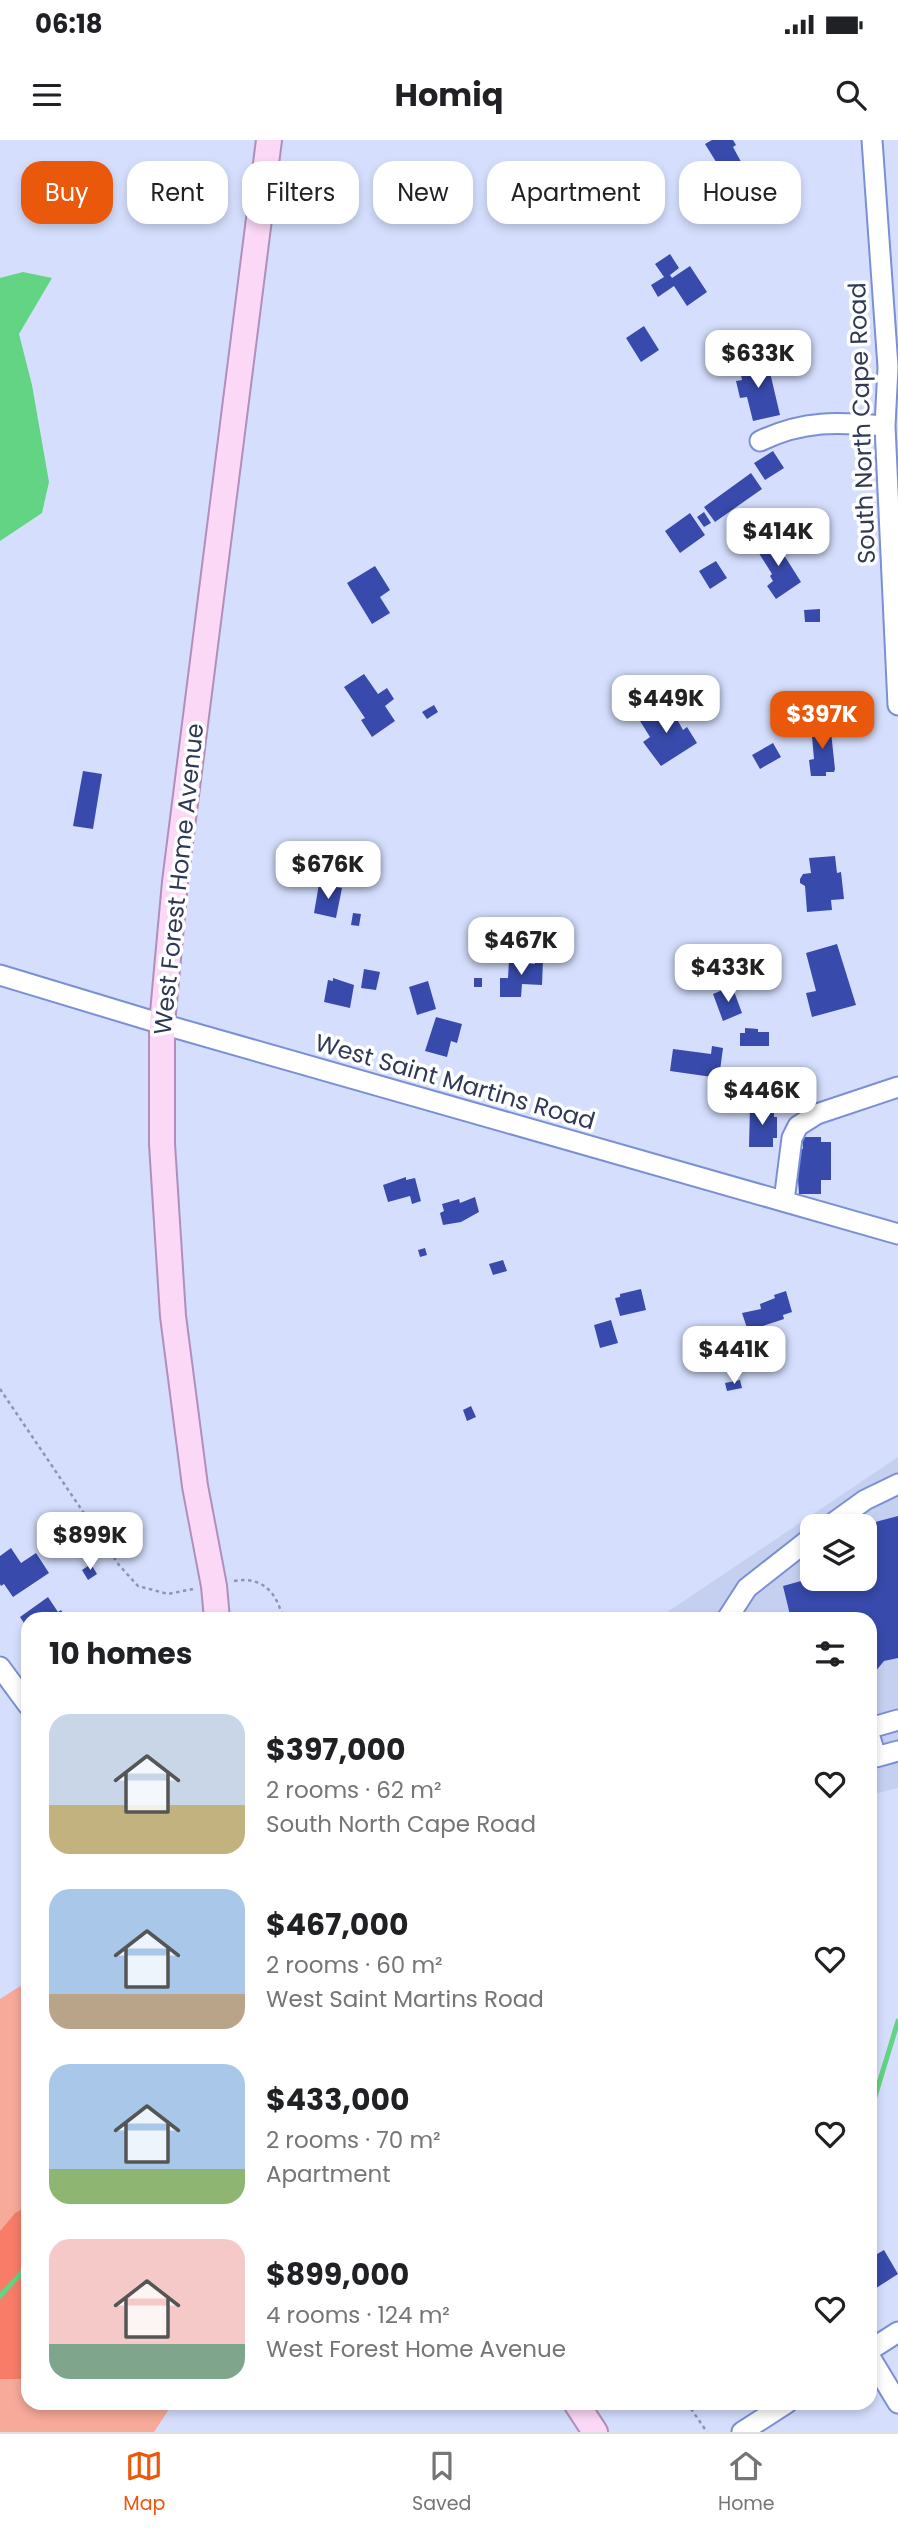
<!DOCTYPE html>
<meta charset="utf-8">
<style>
:root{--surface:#fff;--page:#f6f6f6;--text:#202124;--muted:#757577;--line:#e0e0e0;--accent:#ea580c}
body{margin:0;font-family:Poppins,sans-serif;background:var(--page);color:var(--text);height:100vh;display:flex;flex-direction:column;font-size:26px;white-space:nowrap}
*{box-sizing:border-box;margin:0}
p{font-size:23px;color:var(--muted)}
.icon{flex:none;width:38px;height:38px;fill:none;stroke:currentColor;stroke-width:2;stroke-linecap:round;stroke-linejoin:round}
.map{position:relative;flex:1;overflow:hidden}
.details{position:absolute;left:21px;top:1472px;width:856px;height:798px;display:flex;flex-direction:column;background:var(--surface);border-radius:21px;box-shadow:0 4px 10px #0003}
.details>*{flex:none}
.top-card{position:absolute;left:21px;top:21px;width:858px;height:63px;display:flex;gap:14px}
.controls{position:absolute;left:800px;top:1374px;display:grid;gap:14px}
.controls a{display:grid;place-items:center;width:77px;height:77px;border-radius:14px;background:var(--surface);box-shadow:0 4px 10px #0003;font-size:35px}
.price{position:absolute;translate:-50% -60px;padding:0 16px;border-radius:14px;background:#fff;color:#222;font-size:23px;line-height:46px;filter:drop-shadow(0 2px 4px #0008)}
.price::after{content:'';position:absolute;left:50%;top:42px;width:21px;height:16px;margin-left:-10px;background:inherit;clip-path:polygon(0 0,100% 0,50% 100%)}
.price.active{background:var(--accent);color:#fff}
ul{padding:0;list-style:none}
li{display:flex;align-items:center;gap:21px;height:175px;padding:0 28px}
li span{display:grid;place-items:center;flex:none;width:196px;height:140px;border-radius:21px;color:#555}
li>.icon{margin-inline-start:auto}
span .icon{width:84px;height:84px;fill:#fffc;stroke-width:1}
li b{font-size:30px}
h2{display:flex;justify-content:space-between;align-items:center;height:84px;padding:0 28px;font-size:30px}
.pill{padding:0 24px;border-radius:21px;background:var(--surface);box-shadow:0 4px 10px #0003;font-size:24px;line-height:63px}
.pill.active{background:var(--accent);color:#fff}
.status{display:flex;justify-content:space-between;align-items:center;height:49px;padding:0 35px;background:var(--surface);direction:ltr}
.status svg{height:19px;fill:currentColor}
header{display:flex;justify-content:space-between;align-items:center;height:91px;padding:0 28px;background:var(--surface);font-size:32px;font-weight:700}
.menu{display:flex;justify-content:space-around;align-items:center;height:98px;border-top:2px solid var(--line);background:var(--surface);font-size:19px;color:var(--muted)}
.menu a{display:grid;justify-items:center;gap:4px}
.menu .active{color:var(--accent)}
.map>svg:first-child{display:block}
.built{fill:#c5d0f0;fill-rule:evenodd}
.green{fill:#f7a99a}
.forest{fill:#f87c68}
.water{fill:#63d483}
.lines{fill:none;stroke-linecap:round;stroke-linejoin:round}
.stream{stroke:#63d483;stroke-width:5}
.building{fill:#384aab}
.minor-casing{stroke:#7b8fd4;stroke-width:23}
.major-casing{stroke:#b18fba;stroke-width:28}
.path{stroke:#8c96b4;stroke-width:2.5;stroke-dasharray:3.5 3.5;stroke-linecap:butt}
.minor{stroke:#fff;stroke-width:19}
.major{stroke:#fad8f6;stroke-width:24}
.labels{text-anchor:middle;stroke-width:7;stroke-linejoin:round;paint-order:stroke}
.street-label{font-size:24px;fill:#2f3855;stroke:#fff}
</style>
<div class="status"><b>06:18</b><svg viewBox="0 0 49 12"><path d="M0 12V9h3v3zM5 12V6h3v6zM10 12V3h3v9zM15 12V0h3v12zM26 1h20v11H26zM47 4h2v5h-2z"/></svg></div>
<header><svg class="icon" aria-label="menu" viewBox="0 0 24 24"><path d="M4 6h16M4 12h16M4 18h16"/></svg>Homiq<svg class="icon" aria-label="search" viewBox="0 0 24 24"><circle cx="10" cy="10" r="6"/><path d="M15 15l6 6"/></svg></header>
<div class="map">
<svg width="898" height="2292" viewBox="0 0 898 2292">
<rect width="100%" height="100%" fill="#d5dffd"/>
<path class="built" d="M898,1317v331l-28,7v-176h-213zM812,1386h52v52h-52z"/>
<path class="green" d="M28,1841v225l-13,7 -15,18v-232z
M0,2239h28v24h145l-19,29h-154z"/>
<path class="forest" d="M28,2066v173h-28v-148l15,-18z"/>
<path class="water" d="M23,132l29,6 -33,56 13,51 17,97 -7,31 -42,28v-263z"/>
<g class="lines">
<path class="stream" d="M870,1973l28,-92
M0,2156l28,-30"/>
</g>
<path class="building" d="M712,0h21l3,5 -3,2 12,22 -7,4 10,16 -21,12 -9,-15 10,-5 -23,-37z
M701,55l9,15 -19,11 -9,-16z
M670,114l9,14 -9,7 2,3 18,-12 17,26 -20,14 -13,-20 -16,11 -7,-12 13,-8 -9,-13z
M644,186l15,24 -18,12 -15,-24z
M760,217l2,8 6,-1 12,51 -27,6 -6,-24 -7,1 -4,-17 6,-1 -2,-10 5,-1 -2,-8z
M773,311l11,17 -19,12 -11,-17z
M751,333l11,16 -47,33 -11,-15z
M704,372l7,11 -7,4 -7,-10z
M690,373l15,22 -25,18 -15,-22z
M772,396l29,46 -25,17 -9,-13 6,-5 -3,-5 2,-2 -17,-27z
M716,421l11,17 -17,11 -11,-18z
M375,426l15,24 -10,7 10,16 -18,11 -25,-41z
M820,469v13h-15l-1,-12z
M364,534l14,20 9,-6 7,11 -9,7 10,15 -23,16 -11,-17 4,-2 -21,-31z
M668,563l15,27 4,-3 10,16 -36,23 -18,-24 7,-5 -10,-16z
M434,565l4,7 -11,7 -5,-7z
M830,583l5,46 -1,3h-8v4h-15l-2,-16 5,-1 -3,-34z
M773,603l8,14 -21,12 -8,-14z
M83,631l19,3 -9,55 -20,-3z
M835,716l2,17 4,-1 3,27 -13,1 1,10 -25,2 -2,-26 -5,-3v-4l3,-5 8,-1 -2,-15z
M319,744l23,4 -6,30 -22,-5z
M353,773l8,1 -2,12 -8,-1z
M837,804l19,61 -44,12 -6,-24 10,-2 -10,-38z
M509,820h15v3l11,1v-4h8l-1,25 -20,-1 -1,13h-21v-19h8z
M364,829l16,3 -4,18 -15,-2z
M333,838l21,7 -4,23 -26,-6 4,-22 5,1z
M474,838h8v9h-8z
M428,841l8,28 -19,6 -8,-28z
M732,846l10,27 -19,8 -10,-27z
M436,877l26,7 -5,19 -6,-2 -4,16 -22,-6z
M745,888l13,1v3h11v14h-29v-13h5z
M712,906l11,2 -4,30 -49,-7 3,-22 38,5z
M769,943l1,17h-11l-2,-16z
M750,966h24v11h3v21h-4v9h-24z
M803,997h18v5h10v38h-10v14h-22l-3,-45h7z
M406,1037v3l9,-2 6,23 -9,3 -2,-8 -22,6 -5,-17z
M475,1057l4,15 -18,10 -18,3 -3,-12 4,-2 -2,-7 17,-5 1,4z
M425,1108l2,7 -7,2 -2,-7z
M503,1120l4,11 -14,4 -4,-11z
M641,1149l5,21 -26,6 -5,-18 5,-1v-3z
M786,1151l6,21 -9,3 1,4 -36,12 -6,-18 19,-4 -1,-5 15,-6 -1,-3z
M611,1180l7,23 -18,5 -6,-23z
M740,1240l2,8 -15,3 -2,-8z
M471,1266l5,11 -9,4 -4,-11z
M898,1376v142l-14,3 -14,17v-59h-79l-8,-33 29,-8h52v-53z
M11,1408l10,15 15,-10 13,20 -36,24 -9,-13 -3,2 -1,-2v-28z
M91,1424l6,10 -9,6 -6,-10z
M48,1457l10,15 3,-2 6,9h-39v10l-8,-12z
M884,2110l14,24 -28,18v-34z"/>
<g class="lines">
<g class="minor-casing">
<path id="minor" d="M872,0l16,227 -3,59 13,279
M760,301c44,-21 77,-19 125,-15
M0,835l162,49 736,210
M784,1061l8,-63 6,-12 19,-12 81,-27
M829,1386l36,-26 33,-16
M727,1479l20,-31 65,-51
M0,1527l28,38
M870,1588l28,-8
M870,1597l6,20 22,-6
M870,2210l28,-18
M870,2217l28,46
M742,2292l45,-29"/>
</g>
<g class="major-casing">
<path id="major" d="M217,1479l-3,-33 -19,-100 -22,-170 -11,-172v-120l13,-142 94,-742
M576,2263l19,29"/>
</g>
<path class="path" d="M0,1249l119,176 19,21 30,8 25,-5
M234,1441c28,-5 43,11 49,38
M687,2263l20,29"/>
<use href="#minor" class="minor"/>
<use href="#major" class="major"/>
</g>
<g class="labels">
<g class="street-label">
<text transform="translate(862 283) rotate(-92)" y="8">South North Cape Road</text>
<text transform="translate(179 739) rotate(-84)" y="8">West Forest Home Avenue</text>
<text transform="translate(455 942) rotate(16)" y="8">West Saint Martins Road</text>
</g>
</g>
</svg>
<div class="controls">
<a><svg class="icon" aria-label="layers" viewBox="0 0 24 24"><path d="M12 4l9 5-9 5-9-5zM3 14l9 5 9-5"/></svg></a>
</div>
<b class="price" style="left:758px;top:250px">$633K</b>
<b class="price" style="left:778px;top:428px">$414K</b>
<b class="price" style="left:666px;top:595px">$449K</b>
<b class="price active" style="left:822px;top:611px">$397K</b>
<b class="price" style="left:328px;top:761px">$676K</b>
<b class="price" style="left:521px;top:837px">$467K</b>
<b class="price" style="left:728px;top:864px">$433K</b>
<b class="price" style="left:762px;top:987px">$446K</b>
<b class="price" style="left:734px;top:1246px">$441K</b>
<b class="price" style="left:90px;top:1432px">$899K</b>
<div class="top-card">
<a class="pill active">Buy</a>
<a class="pill">Rent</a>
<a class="pill">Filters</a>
<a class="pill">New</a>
<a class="pill">Apartment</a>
<a class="pill">House</a>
</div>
<section class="details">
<h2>10 homes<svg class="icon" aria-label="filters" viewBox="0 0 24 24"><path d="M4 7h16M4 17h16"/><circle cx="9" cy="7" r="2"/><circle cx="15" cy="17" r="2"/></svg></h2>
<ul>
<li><span style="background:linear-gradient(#c9d6e8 65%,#c2b280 0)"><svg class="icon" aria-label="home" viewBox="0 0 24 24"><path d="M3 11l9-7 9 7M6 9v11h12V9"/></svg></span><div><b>$397,000</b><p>2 rooms · 62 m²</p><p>South North Cape Road</p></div><svg class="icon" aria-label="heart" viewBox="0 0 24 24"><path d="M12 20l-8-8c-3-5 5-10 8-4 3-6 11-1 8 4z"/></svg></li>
<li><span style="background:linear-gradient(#a9c7e8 75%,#b9a48a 0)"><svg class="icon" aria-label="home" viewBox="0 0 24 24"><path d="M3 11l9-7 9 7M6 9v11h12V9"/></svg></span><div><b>$467,000</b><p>2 rooms · 60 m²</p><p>West Saint Martins Road</p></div><svg class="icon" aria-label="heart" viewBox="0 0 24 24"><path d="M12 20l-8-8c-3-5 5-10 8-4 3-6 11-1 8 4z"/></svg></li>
<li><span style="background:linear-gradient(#a9c7e8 75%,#8fb573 0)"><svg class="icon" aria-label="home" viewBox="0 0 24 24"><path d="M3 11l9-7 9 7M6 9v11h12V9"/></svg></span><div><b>$433,000</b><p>2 rooms · 70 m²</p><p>Apartment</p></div><svg class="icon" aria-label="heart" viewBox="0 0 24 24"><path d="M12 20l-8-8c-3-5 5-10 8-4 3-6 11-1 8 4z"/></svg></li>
<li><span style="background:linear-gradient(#f6c9c9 75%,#7fa58c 0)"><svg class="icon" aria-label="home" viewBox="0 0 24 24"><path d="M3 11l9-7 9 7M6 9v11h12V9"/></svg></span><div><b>$899,000</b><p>4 rooms · 124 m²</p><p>West Forest Home Avenue</p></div><svg class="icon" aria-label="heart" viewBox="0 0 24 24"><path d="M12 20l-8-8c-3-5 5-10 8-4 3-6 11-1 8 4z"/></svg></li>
</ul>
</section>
</div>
<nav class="menu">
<a class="active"><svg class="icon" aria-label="map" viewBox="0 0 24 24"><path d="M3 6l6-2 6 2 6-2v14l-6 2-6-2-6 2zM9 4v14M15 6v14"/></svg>Map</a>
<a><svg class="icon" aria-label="saved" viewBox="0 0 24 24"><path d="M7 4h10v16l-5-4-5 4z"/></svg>Saved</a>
<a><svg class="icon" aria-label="home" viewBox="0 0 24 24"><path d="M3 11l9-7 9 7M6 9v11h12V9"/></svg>Home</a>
</nav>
